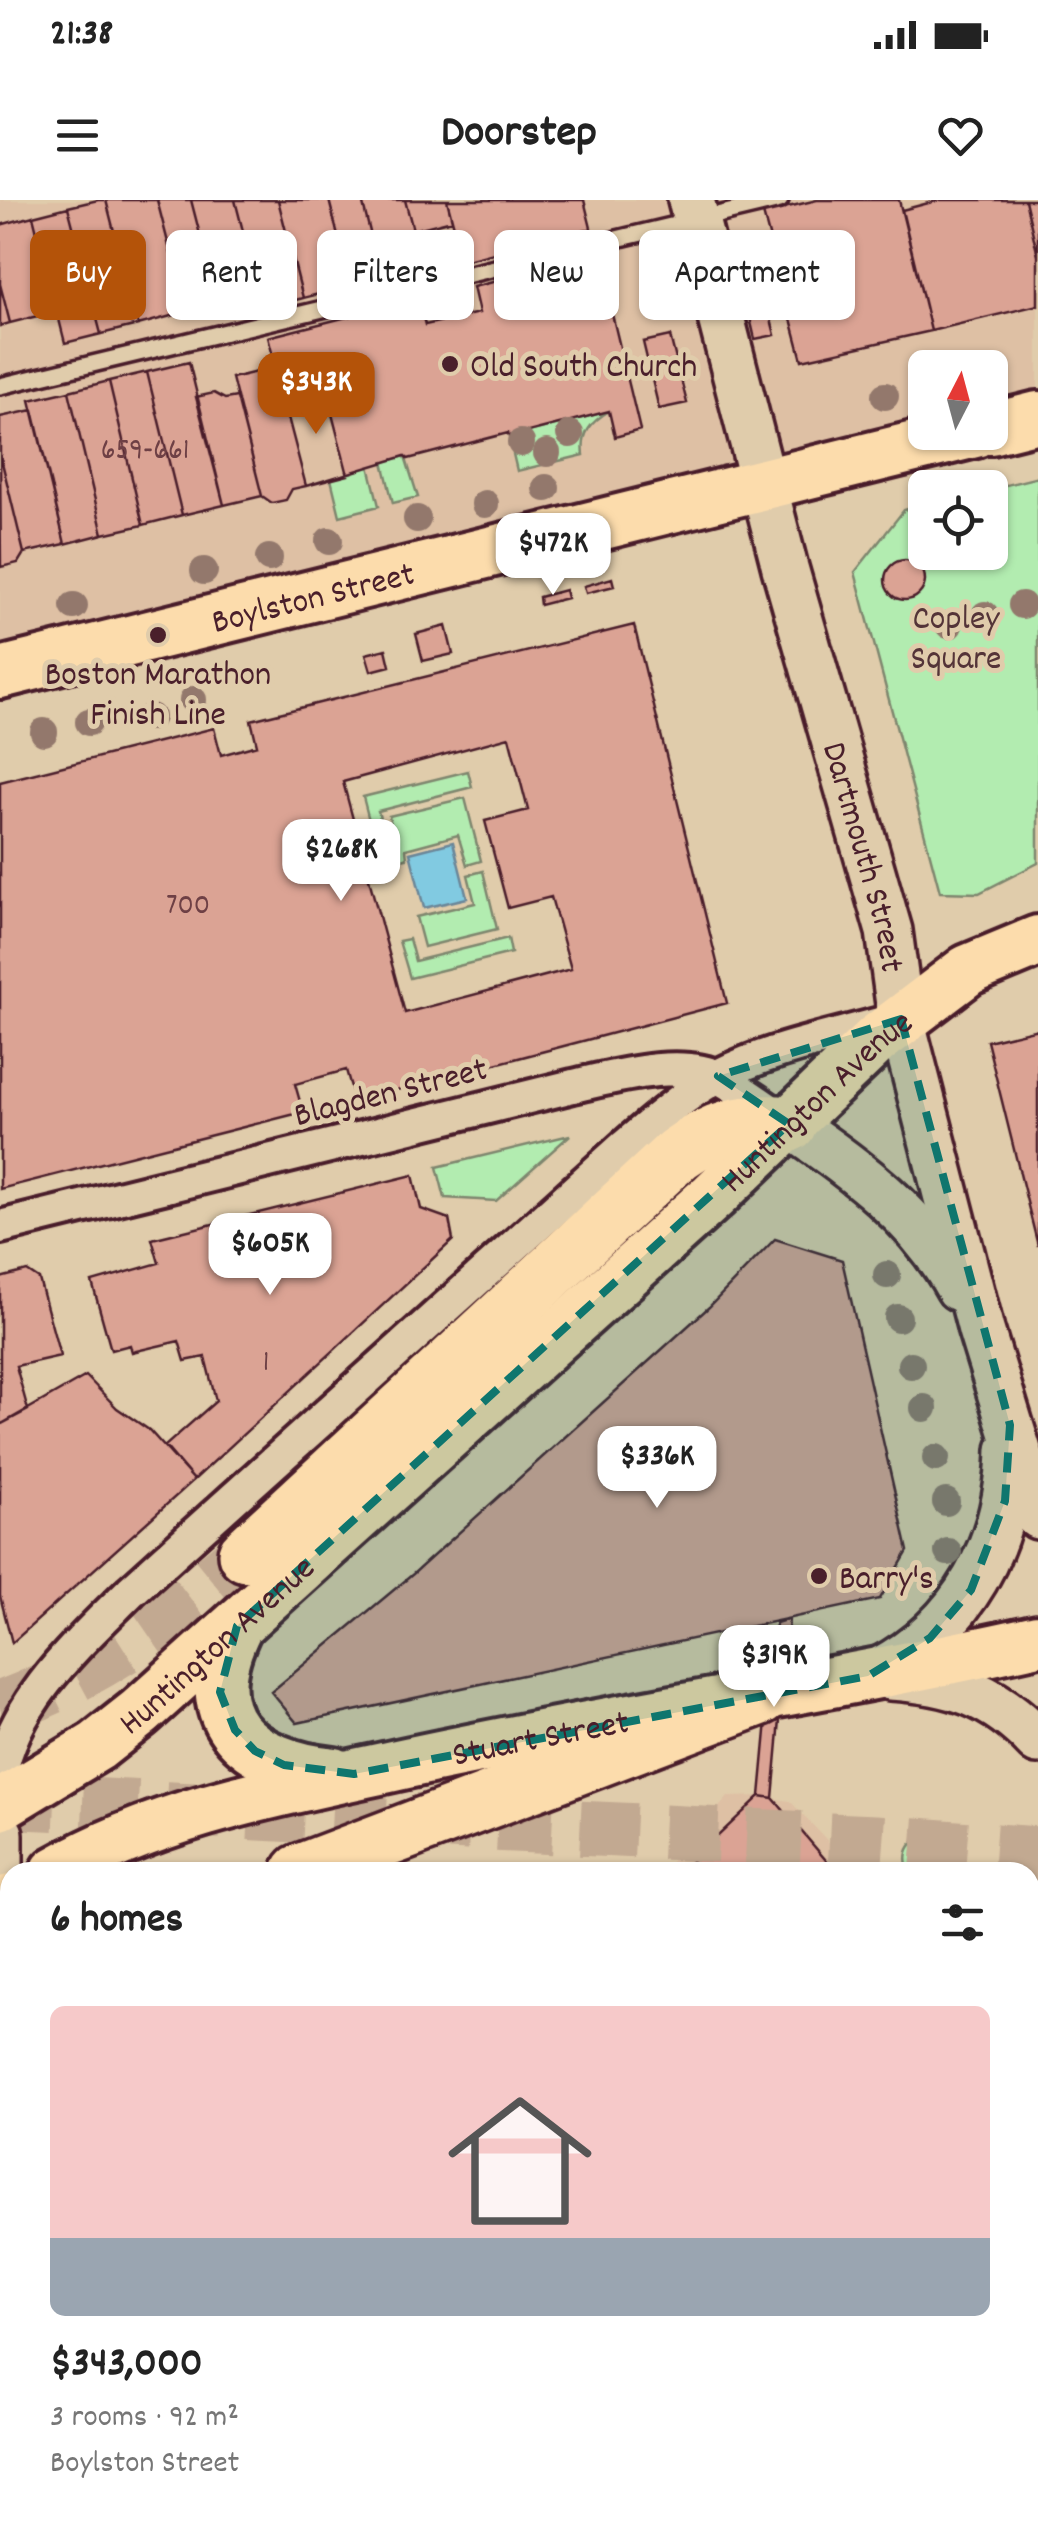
<!DOCTYPE html>
<meta charset="utf-8">
<style>
:root{--surface:#fff;--page:#f6f6f6;--text:#222;--muted:#767676;--accent:#b45309}
body{margin:0;font-family:Dekko,sans-serif;background:var(--page);color:var(--text);height:100vh;display:flex;flex-direction:column;font-size:38px;white-space:nowrap}
*{box-sizing:border-box;margin:0}
p{font-size:32px;color:var(--muted)}
.icon{flex:none;width:55px;height:55px;fill:none;stroke:currentColor;stroke-width:2;stroke-linecap:round;stroke-linejoin:round}
.map{position:relative;flex:1;overflow:hidden}
.panel{position:absolute;left:0px;top:1662px;width:1040px;height:672px;display:flex;flex-direction:column;background:var(--surface);border-radius:30px 30px 0 0;box-shadow:0 2px 8px #0004}
.panel>*{flex:none}
.top-card{position:absolute;left:30px;top:30px;width:980px;height:90px;display:flex;gap:20px}
.needle{width:65px;rotate:6deg}
.tools{position:absolute;left:908px;top:150px;display:grid;gap:20px}
.tools a{display:grid;place-items:center;width:100px;height:100px;border-radius:15px;background:var(--surface);box-shadow:0 2px 8px #0004;font-size:50px}
.price{position:absolute;translate:-50% -85px;padding:0 22px;border-radius:20px;background:#fff;color:#222;font-size:32px;line-height:65px;filter:drop-shadow(0 2px 5px #0008)}
.price::after{content:'';position:absolute;left:50%;top:60px;width:30px;height:22px;margin-left:-15px;background:inherit;clip-path:polygon(0 0,100% 0,50% 100%)}
.price.current{background:var(--accent);color:#fff}
ul{padding:0;list-style:none}
li{display:grid;align-content:center;gap:20px;height:530px;padding:0 50px}
li span{display:grid;place-items:center;height:310px;border-radius:15px;color:#555}
li>.icon{margin-inline-start:auto}
span .icon{width:180px;height:180px;fill:#fffc;stroke-width:1}
li b{font-size:42px}
h2{display:flex;justify-content:space-between;align-items:center;height:120px;padding:0 50px;font-size:42px}
.chip{padding:0 35px;border-radius:15px;background:var(--surface);box-shadow:0 2px 8px #0004;font-size:35px;line-height:90px}
.chip.current{background:var(--accent);color:#fff}
.status{display:flex;justify-content:space-between;align-items:center;height:70px;padding:0 50px;background:var(--surface);direction:ltr}
.status svg{height:28px;fill:currentColor}
header{display:flex;justify-content:space-between;align-items:center;height:130px;padding:0 50px;background:var(--surface);font-size:45px;font-weight:800}
.map>svg:first-child{display:block}
.built{fill:#dec0a4}
.green{fill:#b2ecb0;stroke:#7e866e;stroke-width:2.5}
.water{fill:#81cae1;stroke:#6b8698;stroke-width:2.5}
.building{fill:#dba394;stroke:#4a1f2b;stroke-width:2.5;fill-rule:evenodd}
.lines{fill:none;stroke-linecap:round;stroke-linejoin:round}
.highway-tunnel{stroke:#c2a991;stroke-width:55;stroke-dasharray:55 28;stroke-linecap:butt}
.lane-casing{stroke:#4a1f2b;stroke-width:22}
.street-casing{stroke:#4a1f2b;stroke-width:40}
.secondary-casing{stroke:#4a1f2b;stroke-width:52}
.primary-casing{stroke:#4a1f2b;stroke-width:58}
.highway-casing{stroke:#4a1f2b;stroke-width:62}
.lane{stroke:#e0ccab;stroke-width:15}
.street{stroke:#e0ccab;stroke-width:32}
.secondary{stroke:#e0ccab;stroke-width:45}
.primary{stroke:#fcdcac;stroke-width:50}
.highway{stroke:#fcdcac;stroke-width:55}
.tree{fill:#93786c}
.marked{fill:#0f766e;fill-opacity:0.2;stroke:#0f766e;stroke-width:8;stroke-dasharray:20 12;stroke-linejoin:round}
.poi-dot{fill:#4a1f2b;stroke:#e0ccab;stroke-width:4}
.labels{text-anchor:middle;stroke-width:10;stroke-linejoin:round;paint-order:stroke}
.number-label{font-size:30px;fill:#6e4045}
.poi-label{font-size:35px;fill:#4a1f2b;stroke:#e0ccab;text-anchor:start}
.street-label{font-size:35px;fill:#4a1f2b;stroke:#e0ccab}
.park-label{font-size:35px;fill:#543438;stroke:#e0ccab}
</style>
<div class="status"><b>21:38</b><svg viewBox="0 0 49 12"><path d="M0 12V9h3v3zM5 12V6h3v6zM10 12V3h3v9zM15 12V0h3v12zM26 1h20v11H26zM47 4h2v5h-2z"/></svg></div>
<header><svg class="icon" aria-label="menu" viewBox="0 0 24 24"><path d="M4 6h16M4 12h16M4 18h16"/></svg>Doorstep<svg class="icon" aria-label="heart" viewBox="0 0 24 24"><path d="M12 20l-8-8c-3-5 5-10 8-4 3-6 11-1 8 4z"/></svg></header>
<div class="map">
<svg width="1038" height="2333" viewBox="0 0 1038 2333">
<rect width="100%" height="100%" fill="#e0ccab"/>
<filter id="ink" filterUnits="userSpaceOnUse"><feTurbulence type="fractalNoise" baseFrequency=".01" numOctaves="2"/><feDisplacementMap in="SourceGraphic" scale="20" xChannelSelector="R" yChannelSelector="G"/><feConvolveMatrix kernelMatrix="1 2 1 2 8 2 1 2 1" color-interpolation-filters="sRGB"/></filter>
<g filter="url(#ink)">
<path class="built" d="M0,0h1038v210l-48,11v-53h-65v64l-925,239z
M760,1596l30,5 67,71h-195l66,-75z"/>
<path class="green" d="M609,211c-18,11 -28,22 -25,44l-67,16 -8,-34z
M405,256l13,41 -25,6 -10,-41z
M369,266l10,40 -39,10 -9,-37z
M1038,277v386l-59,30 -39,-1 -85,-320 49,-62 21,-6v48h65v-63z
M468,571l4,16 -94,24 6,22 -11,3 -10,-39z
M465,598l16,63 -14,4 -9,-30 -52,14 1,9 -7,1 -11,-43z
M483,671l14,58 -73,18 -8,-30 59,-14 -7,-28z
M508,738l3,15 -101,25 -11,-37 10,-2 6,22z
M570,935l-74,66 -51,-3 -8,-31z
M933,1634c18,5 27,18 22,37l-46,1c-8,-20 2,-36 24,-38z
M1038,2099v203l-8,4v-199z
M701,2325h292l-15,8h-271z"/>
<path class="water" d="M453,642l14,56 -43,10 -14,-55z"/>
<path class="building" d="M98,0h8l32,125 -37,9 -33,-127z
M106,0h51l29,112 -48,13z
M157,0h34l21,81 -32,8z
M191,0h44l18,70 -41,11z
M235,0h43l25,98 -30,8 -10,-38 -10,2z
M278,0h51l22,86 -48,12z
M329,0h33l10,40 -31,8z
M362,0h43l8,30 -41,10z
M405,0h42l5,20 -39,10z
M447,0h137l7,28 -128,33z
M817,0h82l32,131 -129,29 -39,-147z
M940,0h85l13,56v49l-107,26 -29,-121z
M1025,0h13v56z
M68,7l33,127 -36,9 -32,-127z
M33,16l24,95 -47,12 -10,-39v-59z
M598,56l42,174 -25,7 -6,-26 -100,26 -1,-4 -100,26 -3,-3 -99,30 -22,-84 15,-4 4,-7 14,-3 9,3 -4,-14 -41,10 -13,-50 150,-38 7,26 54,-12 -6,-26z
M762,83l13,52 -20,4 -12,-51z
M0,84l10,39 -10,3z
M670,136l17,67 -28,6 -16,-67z
M189,162l35,143 -42,10 -35,-143z
M265,170l9,35 10,-3 22,84 -14,3 -6,11 -14,3 -10,-7 -30,-118z
M147,172l35,143 -39,10 -34,-144z
M109,181l34,144 -40,9 -34,-143z
M317,188l9,3 22,84 -42,11 -22,-84 15,-4 4,-7z
M69,191l34,143 -38,10 -35,-144z
M214,193l11,6 12,-2 25,99 -38,9 -28,-108z
M33,210l32,134 -41,9 -24,-99v-37z
M0,254l24,99 -6,10 -17,4z
M885 380a20 20 0 1 1 40 0a20 20 0 1 1-40 0Z
M612,378l2,8 -28,7 -2,-7z
M565,390l2,8 -27,7 -1,-8z
M634,425l93,378 -372,98 -9,-31 -51,14 8,28 -303,77v-407l214,-54 7,27 36,-10 -6,-25zM509,537l19,73 -43,11 23,87 43,-11 20,72 -166,44 -62,-231z
M446,426l7,28 -30,7 -7,-27z
M386,449l4,17 -19,5 -5,-17z
M1038,829v217l-51,-205z
M413,975l8,34 28,10 4,21 -259,240 -29,-34 51,-45 -11,-44 -20,4 -6,-20 -47,11 -2,-7 -19,5 -19,-68 67,-19 -7,-24z
M775,1039l67,21 66,291 -28,48 -583,124 -26,-31 142,-118 296,-267z
M27,1071l12,8 21,77 -44,10 12,44 -28,15v-147z
M86,1176l31,32 32,22 45,50 -182,163 -12,-47v-171z
M789,1419l-16,179 -13,-2 16,-173z
M760,1596l13,2 63,74h-156z
M1030,1749h8v350l-8,8z
M10,1781v544h692l-9,8h-693v-543z"/>
<g class="lines">
<path class="highway-tunnel" d="M0,1509c93,-35 171,-91 246,-155
M0,1601l875,41 163,12
M1030,1736l8,1
M0,1824h10
M0,2078l10,8
M247,2325l9,8
M327,2325l12,8
M622,2333l12,-8"/>
<g class="lane-casing">
<path id="lane" d="M0,186l780,-186
M1,1713l9,65"/>
</g>
<g class="street-casing">
<path id="street" d="M0,1027l573,-141c41,-9 108,-28 147,-8 22,12 44,29 65,43
M0,1577c13,-76 79,-134 131,-186l494,-445c29,-25 59,-51 93,-70 51,-27 113,-38 169,-54"/>
</g>
<g class="secondary-casing">
<g id="secondary">
<path id="s1" d="M691,0l94,368 104,363 12,88 80,311 57,186"/>
<path d="M789,924c67,45 130,92 170,164"/>
<path d="M879,1471c84,-45 129,-126 131,-221"/>
<path d="M890,1477c63,4 104,17 148,64"/>
<path d="M0,1634v68"/>
</g>
</g>
<g class="primary-casing">
<g id="primary">
<path d="M990,229l48,-12"/>
<path id="s2" d="M0,473l975,-241"/>
<path d="M237,1426c-45,91 7,138 97,147"/>
<path id="s3" d="M0,1605l97,-59 43,-34 573,-516 164,-157 91,-69 70,-29"/>
<path id="s4" d="M56,1672c103,-59 222,-81 337,-106 214,-47 431,-78 645,-126"/>
<path d="M0,1706l10,-6"/>
</g>
</g>
<g class="highway-casing">
<path id="highway" d="M246,1354l432,-400c36,-26 66,-35 111,-30
M300,1672l461,-175"/>
</g>
<use href="#lane" class="lane"/>
<use href="#street" class="street"/>
<use href="#secondary" class="secondary"/>
<use href="#primary" class="primary"/>
<use href="#highway" class="highway"/>
</g>
<g class="tree">
<circle cx="663" cy="50" r="14"/>
<circle cx="744" cy="61" r="14"/>
<circle cx="885" cy="196" r="14"/>
<circle cx="570" cy="234" r="14"/>
<circle cx="521" cy="243" r="14"/>
<circle cx="547" cy="253" r="14"/>
<circle cx="546" cy="288" r="14"/>
<circle cx="485" cy="304" r="14"/>
<circle cx="417" cy="319" r="14"/>
<circle cx="329" cy="341" r="14"/>
<circle cx="269" cy="358" r="14"/>
<circle cx="204" cy="371" r="14"/>
<circle cx="1022" cy="405" r="14"/>
<circle cx="74" cy="406" r="14"/>
<circle cx="985" cy="415" r="14"/>
<circle cx="949" cy="425" r="14"/>
<circle cx="193" cy="500" r="14"/>
<circle cx="151" cy="517" r="14"/>
<circle cx="89" cy="522" r="14"/>
<circle cx="44" cy="532" r="14"/>
<circle cx="887" cy="1075" r="14"/>
<circle cx="898" cy="1118" r="14"/>
<circle cx="911" cy="1165" r="14"/>
<circle cx="924" cy="1208" r="14"/>
<circle cx="936" cy="1258" r="14"/>
<circle cx="946" cy="1302" r="14"/>
<circle cx="948" cy="1352" r="14"/>
</g>
</g>
<path class="marked" d="M901,819l109,406 -5,76 -34,89 -41,48 -62,38 -514,98 -70,-9 -29,-14 -20,-21 -15,-38 17,-66 552,-502 -71,-48z"/>
<g class="poi-dot">
<circle cx="450" cy="164" r="10"/>
<circle cx="158" cy="435" r="10"/>
<circle cx="819" cy="1376" r="10"/>
</g>
<g class="labels">
<g class="number-label">
<text x="145" y="258">659-661</text>
<text x="188" y="713">700</text>
<text x="266" y="1170">1</text>
</g>
<g class="poi-label">
<text x="470" y="176">Old South Church</text>
<text x="158" y="484" text-anchor="middle">Boston Marathon<tspan x="158" dy="40">Finish Line</tspan></text>
<text x="839" y="1388">Barry's</text>
</g>
<g class="street-label">
<text dy="12" stroke="none"><textPath href="#s2" startOffset="322">Boylston Street</textPath></text>
<text dy="12" stroke="none"><textPath href="#s1" startOffset="680">Dartmouth Street</textPath></text>
<text transform="translate(390 890) rotate(-14)" y="12">Blagden Street</text>
<text dy="12" stroke="none"><textPath href="#s3" startOffset="1080">Huntington Avenue</textPath></text>
<text dy="12" stroke="none"><textPath href="#s3" startOffset="270">Huntington Avenue</textPath></text>
<text dy="12" stroke="none"><textPath href="#s4" startOffset="505">Stuart Street</textPath></text>
</g>
<g class="park-label">
<text x="956" y="428">Copley<tspan x="956" dy="40">Square</tspan></text>
</g>
</g>
</svg>
<div class="tools">
<a><svg class="needle" viewBox="-14 -14 28 28"><path d="M0-13l5 13h-10z" fill="#e53935"/><path d="M0 13l5-13h-10z" fill="#767676"/></svg></a>
<a><svg class="icon" aria-label="locate" viewBox="0 0 24 24"><circle cx="12" cy="12" r="6"/><path d="M12 2v4M12 18v4M2 12h4M18 12h4"/></svg></a>
</div>
<b class="price current" style="left:316px;top:237px">$343K</b>
<b class="price" style="left:553px;top:398px">$472K</b>
<b class="price" style="left:341px;top:704px">$268K</b>
<b class="price" style="left:270px;top:1098px">$605K</b>
<b class="price" style="left:657px;top:1311px">$336K</b>
<b class="price" style="left:774px;top:1510px">$319K</b>
<div class="top-card">
<a class="chip current">Buy</a>
<a class="chip">Rent</a>
<a class="chip">Filters</a>
<a class="chip">New</a>
<a class="chip">Apartment</a>
</div>
<section class="panel">
<h2>6 homes<svg class="icon" aria-label="filters" viewBox="0 0 24 24"><path d="M4 7h16M4 17h16"/><circle cx="9" cy="7" r="2"/><circle cx="15" cy="17" r="2"/></svg></h2>
<ul>
<li><span style="background:linear-gradient(#f6c9c9 75%,#9aa5b1 0)"><svg class="icon" aria-label="home" viewBox="0 0 24 24"><path d="M3 11l9-7 9 7M6 9v11h12V9"/></svg></span><div><b>$343,000</b><p>3 rooms · 92 m²</p><p>Boylston Street</p></div></li>
</ul>
</section>
</div>
